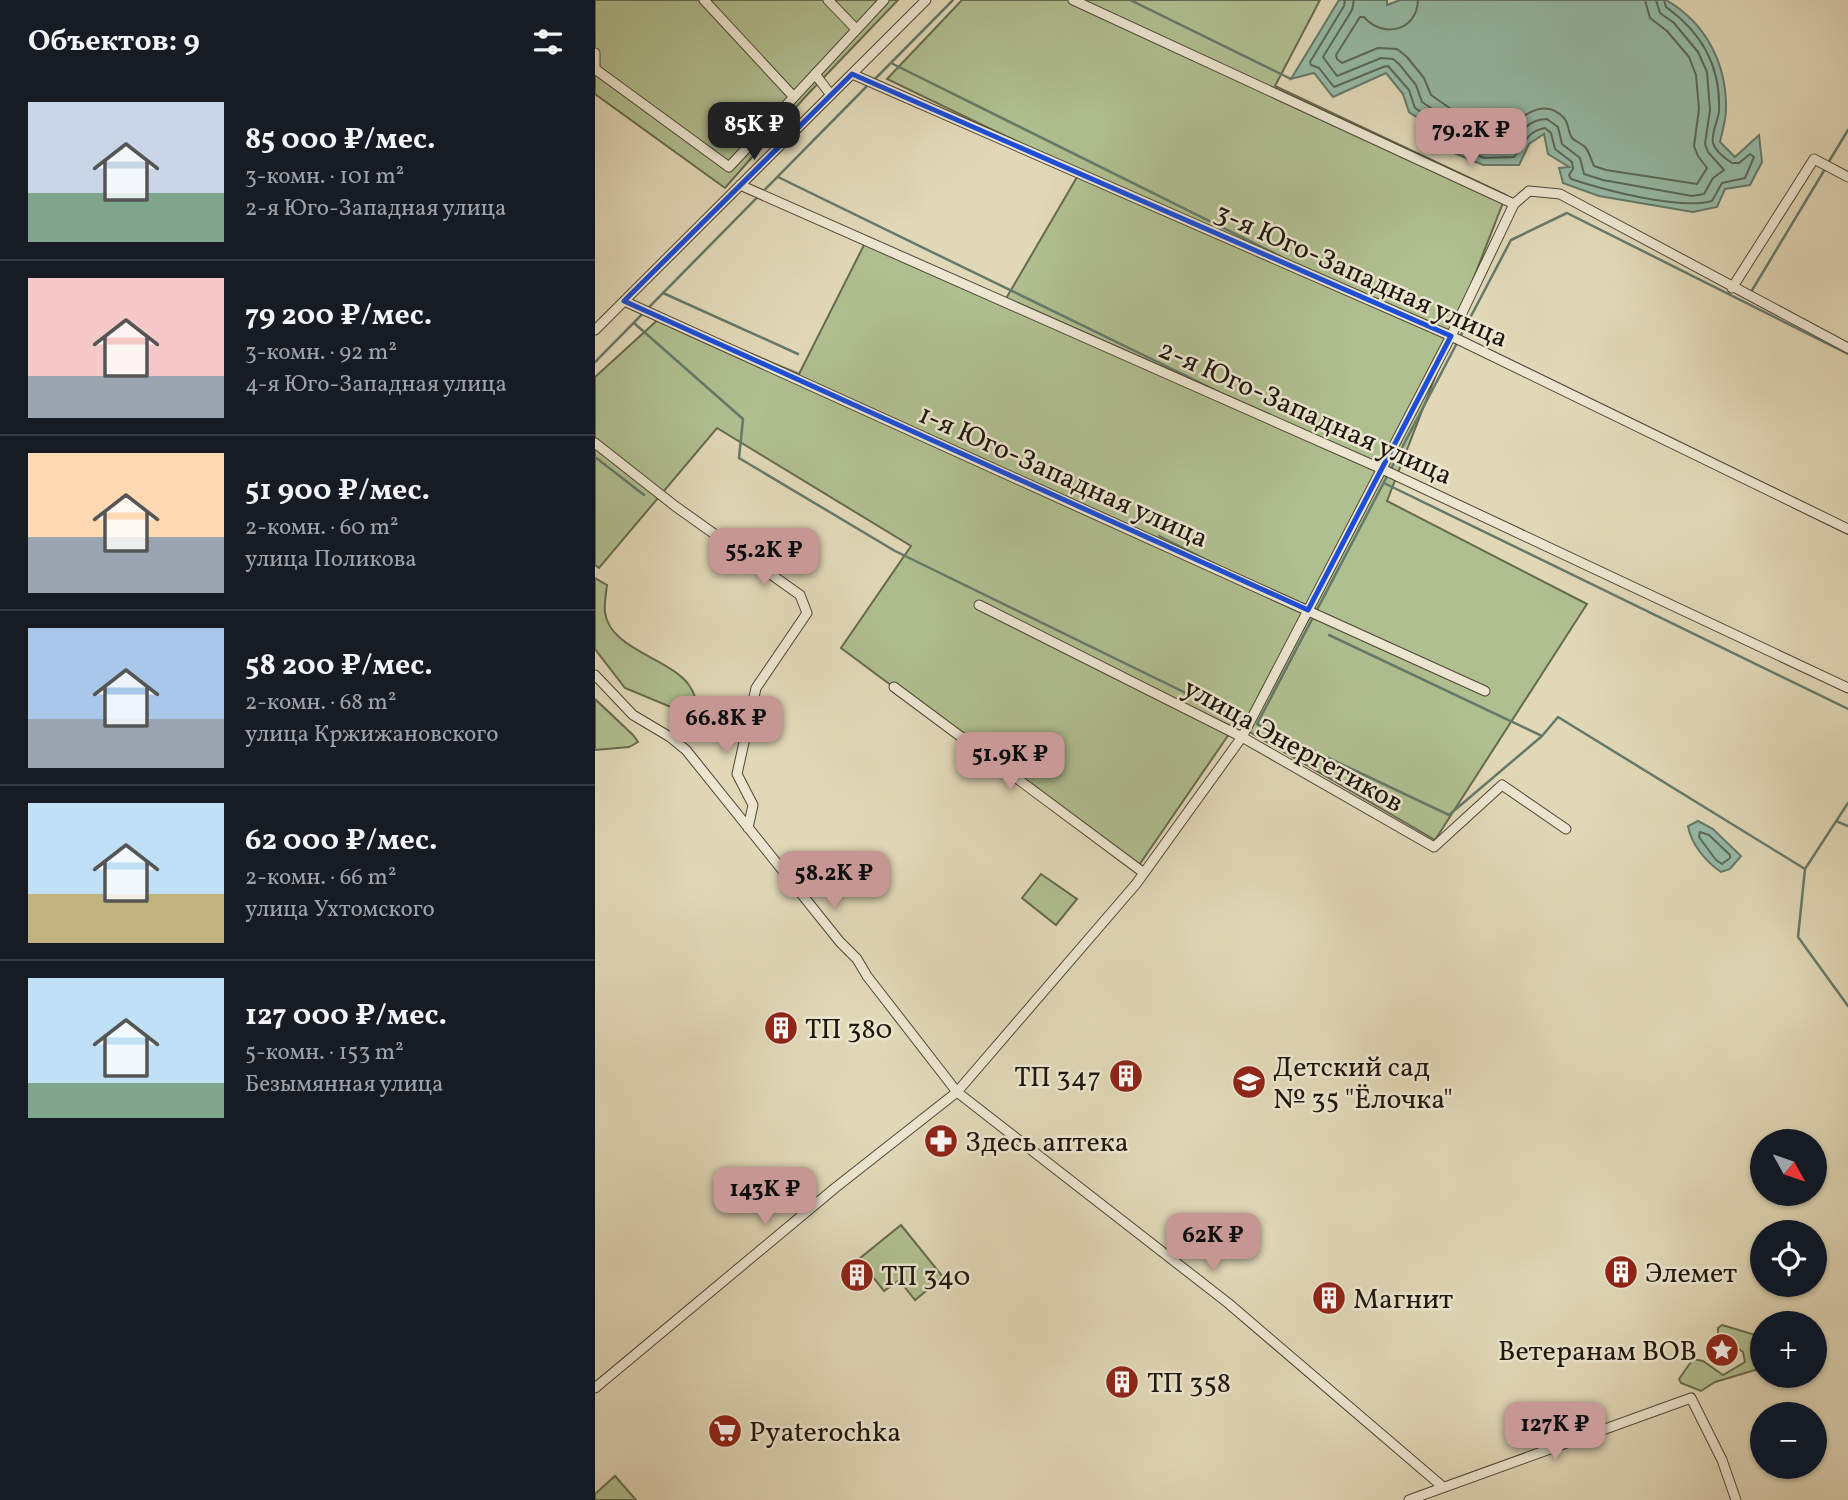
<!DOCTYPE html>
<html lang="ru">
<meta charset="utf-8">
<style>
:root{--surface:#171b24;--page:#242831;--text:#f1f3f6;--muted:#9ea1a6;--line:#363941;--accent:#c59692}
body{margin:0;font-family:Vollkorn,serif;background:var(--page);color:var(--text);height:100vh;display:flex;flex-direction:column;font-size:26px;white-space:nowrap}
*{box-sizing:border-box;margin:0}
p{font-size:23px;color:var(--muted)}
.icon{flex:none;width:38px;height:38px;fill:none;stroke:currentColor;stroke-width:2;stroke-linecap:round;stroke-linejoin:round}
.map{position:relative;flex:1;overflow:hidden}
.details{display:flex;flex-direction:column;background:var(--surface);width:595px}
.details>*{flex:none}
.needle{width:46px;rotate:130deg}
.fabs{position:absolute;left:1155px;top:1129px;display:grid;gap:14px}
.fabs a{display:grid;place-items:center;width:77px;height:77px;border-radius:50%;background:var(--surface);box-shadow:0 2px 5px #0004;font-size:35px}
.price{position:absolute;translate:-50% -60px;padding:0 16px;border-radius:14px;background:var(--accent);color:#111;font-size:23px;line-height:46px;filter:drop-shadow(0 2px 4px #0008)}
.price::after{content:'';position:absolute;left:50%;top:42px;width:21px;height:16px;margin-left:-10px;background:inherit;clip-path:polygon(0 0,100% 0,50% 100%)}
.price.on{background:#222;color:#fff}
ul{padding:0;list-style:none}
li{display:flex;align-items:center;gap:21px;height:175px;padding:0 28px}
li+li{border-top:2px solid var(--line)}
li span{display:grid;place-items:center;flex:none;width:196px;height:140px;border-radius:0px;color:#555}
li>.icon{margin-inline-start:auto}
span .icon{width:84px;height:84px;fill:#fffc;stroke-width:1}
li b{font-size:30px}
h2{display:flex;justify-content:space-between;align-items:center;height:84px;padding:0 28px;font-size:30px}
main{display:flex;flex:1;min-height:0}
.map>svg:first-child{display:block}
.green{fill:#b0bf90;stroke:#666a4e;stroke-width:2}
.water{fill:#95bba9;stroke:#65796a;stroke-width:2}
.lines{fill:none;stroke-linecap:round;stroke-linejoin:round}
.shore{stroke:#59685a;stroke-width:2}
.stream{stroke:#65796a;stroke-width:2.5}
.street-casing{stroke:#4e4637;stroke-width:11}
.street{stroke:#ece6d0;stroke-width:9}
.marked{fill:none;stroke:#1d4ed8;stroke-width:5;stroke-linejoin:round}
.labels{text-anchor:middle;stroke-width:5;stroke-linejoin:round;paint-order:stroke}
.street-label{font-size:28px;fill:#1d160c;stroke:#ece6d0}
.poi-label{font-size:28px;fill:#1d160c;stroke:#ece6d0;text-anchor:start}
</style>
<main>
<section class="details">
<h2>Объектов: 9<svg class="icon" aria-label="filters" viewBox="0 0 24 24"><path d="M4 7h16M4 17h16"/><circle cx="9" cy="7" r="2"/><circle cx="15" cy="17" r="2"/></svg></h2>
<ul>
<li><span style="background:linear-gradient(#c9d6e8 65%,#7fa58c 0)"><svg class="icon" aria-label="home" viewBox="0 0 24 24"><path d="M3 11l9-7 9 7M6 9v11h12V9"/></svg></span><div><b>85 000 ₽/мес.</b><p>3-комн. · 101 m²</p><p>2-я Юго-Западная улица</p></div></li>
<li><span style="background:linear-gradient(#f6c9c9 70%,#9aa5b1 0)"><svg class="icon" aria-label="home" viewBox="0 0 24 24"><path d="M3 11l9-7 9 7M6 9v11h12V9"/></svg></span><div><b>79 200 ₽/мес.</b><p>3-комн. · 92 m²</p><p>4-я Юго-Западная улица</p></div></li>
<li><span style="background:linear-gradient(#ffd9b3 60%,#9aa5b1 0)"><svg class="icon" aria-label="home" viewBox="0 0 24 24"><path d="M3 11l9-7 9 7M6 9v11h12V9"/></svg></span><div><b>51 900 ₽/мес.</b><p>2-комн. · 60 m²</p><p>улица Поликова</p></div></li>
<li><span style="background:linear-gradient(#a9c7e8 65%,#9aa5b1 0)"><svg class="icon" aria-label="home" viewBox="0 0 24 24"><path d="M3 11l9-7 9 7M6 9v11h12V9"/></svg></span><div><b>58 200 ₽/мес.</b><p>2-комн. · 68 m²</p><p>улица Кржижановского</p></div></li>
<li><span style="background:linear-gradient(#bfe0f5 65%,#c2b280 0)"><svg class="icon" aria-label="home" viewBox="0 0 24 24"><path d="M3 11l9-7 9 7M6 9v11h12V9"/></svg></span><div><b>62 000 ₽/мес.</b><p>2-комн. · 66 m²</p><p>улица Ухтомского</p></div></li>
<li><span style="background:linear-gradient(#bfe0f5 75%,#7fa58c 0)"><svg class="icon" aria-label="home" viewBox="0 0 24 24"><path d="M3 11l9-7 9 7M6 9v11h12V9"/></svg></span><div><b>127 000 ₽/мес.</b><p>5-комн. · 153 m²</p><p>Безымянная улица</p></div></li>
</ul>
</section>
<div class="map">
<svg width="1253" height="1500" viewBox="0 0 1253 1500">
<rect width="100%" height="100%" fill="#e1d8b7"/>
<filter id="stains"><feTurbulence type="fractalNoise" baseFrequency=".00286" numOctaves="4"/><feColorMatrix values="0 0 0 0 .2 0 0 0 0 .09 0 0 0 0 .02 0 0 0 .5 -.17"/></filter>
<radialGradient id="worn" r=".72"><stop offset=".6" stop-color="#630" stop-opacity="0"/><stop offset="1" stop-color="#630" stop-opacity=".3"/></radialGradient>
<path class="green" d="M0,0h303l-93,97 -80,91 -130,-94z
M367,0h358l-45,86 231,109 -119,306 200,103 -152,236 -199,-116 -99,144 -296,-220 70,-102 -194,-118 -118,140 -4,-3v-188l67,-61 137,58 68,-135 137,63 76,-130 -193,-93z
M0,578l12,7c-1,9 -3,19 -2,27 4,37 65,46 84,73 7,10 10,22 13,35l-77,-32 -30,-39z
M0,699l38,36 5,7 -9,5 -34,3z
M446,874l36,25 -21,26 -34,-27z
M306,1225l42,52 -28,23 -16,-20 -15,11 -25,-32z
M1127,1325l40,12v31l-47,14 -14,9 -20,-8 -2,-4 14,-20 10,2 20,14 22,-13 -2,-10 -25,-19v-5z
M20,1476l21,24h-41v-6z"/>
<path class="water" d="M744,0h48v5l13,-5h266c40,23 61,64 60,110 0,10 -4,22 -6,32l15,15 24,-22 3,27 -12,23 -25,4 -8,18 -24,5 -94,-16 -36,-13 -4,-15 10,-1 -21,-13 -4,-20 -15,10 -10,21h-36l-29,-12 -18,-23 -27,-18 -6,-18 -17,-21 -53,24 -19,-24 -23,6z
M1103,821l15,8 28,27 -11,13 -9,3c-15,-10 -30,-28 -33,-46z"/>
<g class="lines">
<path class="shore" d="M750,0l-1,6 -34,56 1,3 8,3 15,19 49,-20 5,-1 21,24 6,18 26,17 18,22 25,11 30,-1c9,-12 13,-26 31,-29l6,5 4,16 17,13 1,7 -4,6 2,4c33,11 108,31 141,22l10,-18 23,-5 9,-21 -4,-3 -11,9h-7c-6,-4 -17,-12 -19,-20 -2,-10 5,-22 6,-32 2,-44 -18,-79 -53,-104l-2,-7
M759,0l-2,10 -29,47 14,19 44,-18 12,1 6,5 17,21 6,17 25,17 17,21 21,9h23c10,-14 19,-30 39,-30l11,8 4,17 18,14 4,16 19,6 89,16 12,-2 9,-16 11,-8 -16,-18 -3,-8 5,-34 -3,-38 -9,-20 -24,-29 -14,-10 -4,-13
M823,0c-1,31 -35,39 -54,17h-4l-24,38 1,4 5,4 36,-15 19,1 10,8 17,21 7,17 23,16 17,20 16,7h14c14,-17 41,-44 63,-20 5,6 4,14 8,20 3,3 10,6 13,9 5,6 6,13 9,19l12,4 91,14 10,-16 -9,-12 -4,-10 5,-37 -3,-34 -7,-18 -22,-26 -17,-13 -5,-18
M1105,832l9,3 21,20v3l-8,6 -6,-4 -17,-23z"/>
<path class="stream" d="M535,0l161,79
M296,63l389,193
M278,81l80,-81
M1233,163l20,-33
M183,177l437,213
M1156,292l74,-123
M68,293l135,61
M39,323l109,96 -4,39 156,93 338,165
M865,337l51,-97 56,-27 281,141
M862,343l-200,381 192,91 93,-79 16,-19 247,152
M0,362l273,-277
M0,457l49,38
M789,483l464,226
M1186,501l67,33
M564,536l56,28
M734,635l213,101
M1253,803l-43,66 -7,68 50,69
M1241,821l12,5"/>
<g class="street-casing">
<path id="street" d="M109,0l89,96
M233,0l28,29
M478,0l441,204 15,-13 31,3 288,154
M0,53v15
M0,69l134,98 155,-167
M220,74l16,21
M257,74l599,262 397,193
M145,185l642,284 466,219
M1137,288l82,-129 34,18
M29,301l861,390
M0,330l331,-330
M0,443l80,63 125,89 7,18 -51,75 -19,86 16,31 -5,23
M384,605l263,132 192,110 68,-62 64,44
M0,675l38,40 37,22 16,13 154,192 17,17 10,17 90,116 271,211 215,184
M299,687l250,186
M0,1388l240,-200 122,-96 179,-208 106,-147 209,-401 63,-132
M814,1500l282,-102 31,62 14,40"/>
</g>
<use href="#street" class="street"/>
</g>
<path class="marked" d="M257,74l599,262 -143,274 -684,-309z"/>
<defs>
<g id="building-disc" transform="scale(1.75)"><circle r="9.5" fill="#8f2418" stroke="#ece6d0"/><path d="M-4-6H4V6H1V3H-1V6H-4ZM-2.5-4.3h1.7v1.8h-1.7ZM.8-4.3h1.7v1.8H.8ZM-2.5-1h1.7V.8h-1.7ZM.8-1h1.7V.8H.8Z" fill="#fff"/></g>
<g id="school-disc" transform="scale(1.75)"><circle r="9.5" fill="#8f2418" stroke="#ece6d0"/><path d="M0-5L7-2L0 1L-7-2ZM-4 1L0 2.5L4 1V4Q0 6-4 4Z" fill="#fff"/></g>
<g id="pharmacy-disc" transform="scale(1.75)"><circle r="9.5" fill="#8f2418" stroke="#ece6d0"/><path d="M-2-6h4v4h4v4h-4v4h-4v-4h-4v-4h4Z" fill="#fff"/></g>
<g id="sight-disc" transform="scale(1.75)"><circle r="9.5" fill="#8f2418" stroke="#ece6d0"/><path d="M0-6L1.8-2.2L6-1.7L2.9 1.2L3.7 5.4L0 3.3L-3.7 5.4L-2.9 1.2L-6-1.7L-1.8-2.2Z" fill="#fff"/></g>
<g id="supermarket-disc" transform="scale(1.75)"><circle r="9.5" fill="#8f2418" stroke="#ece6d0"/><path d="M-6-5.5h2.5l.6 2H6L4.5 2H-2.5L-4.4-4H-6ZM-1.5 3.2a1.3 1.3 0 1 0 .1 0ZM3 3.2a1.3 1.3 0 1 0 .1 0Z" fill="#fff"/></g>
</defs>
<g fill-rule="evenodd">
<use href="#building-disc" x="186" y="1028"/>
<use href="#building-disc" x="531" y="1076"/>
<use href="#school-disc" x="654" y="1082"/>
<use href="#pharmacy-disc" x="346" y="1141"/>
<use href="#building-disc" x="1026" y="1272"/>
<use href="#building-disc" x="262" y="1275"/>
<use href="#building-disc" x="734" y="1298"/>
<use href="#sight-disc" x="1127" y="1350"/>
<use href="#building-disc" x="527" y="1382"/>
<use href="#supermarket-disc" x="130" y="1431"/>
</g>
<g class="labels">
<g class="street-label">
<text transform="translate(767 274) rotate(24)" y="10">3-я Юго-Западная улица</text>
<text transform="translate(711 411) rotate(24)" y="10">2-я Юго-Западная улица</text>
<text transform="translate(469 475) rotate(24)" y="10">1-я Юго-Западная улица</text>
<text transform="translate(699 744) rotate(29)" y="10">улица Энергетиков</text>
</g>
<g class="poi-label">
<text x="210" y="1038">ТП 380</text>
<text x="678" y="1076">Детский сад<tspan x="678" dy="32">№ 35 "Ёлочка"</tspan></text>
<text x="506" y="1086" text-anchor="end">ТП 347</text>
<text x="370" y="1151">Здесь аптека</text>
<text x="1050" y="1282">Элемет</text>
<text x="286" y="1285">ТП 340</text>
<text x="758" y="1308">Магнит</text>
<text x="1102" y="1360" text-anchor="end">Ветеранам ВОВ</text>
<text x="552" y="1392">ТП 358</text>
<text x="154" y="1441">Pyaterochka</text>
</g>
</g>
<rect width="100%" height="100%" filter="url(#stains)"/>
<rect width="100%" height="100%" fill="url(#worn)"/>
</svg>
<div class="fabs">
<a><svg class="needle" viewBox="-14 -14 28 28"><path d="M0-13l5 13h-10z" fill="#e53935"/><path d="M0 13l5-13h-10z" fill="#9ea1a6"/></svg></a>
<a><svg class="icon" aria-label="locate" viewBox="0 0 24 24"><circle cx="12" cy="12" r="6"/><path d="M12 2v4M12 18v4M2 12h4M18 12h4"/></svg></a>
<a>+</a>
<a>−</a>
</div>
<b class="price on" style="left:159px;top:162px">85K ₽</b>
<b class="price" style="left:876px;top:168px">79.2K ₽</b>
<b class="price" style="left:169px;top:588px">55.2K ₽</b>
<b class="price" style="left:131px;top:756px">66.8K ₽</b>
<b class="price" style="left:415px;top:792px">51.9K ₽</b>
<b class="price" style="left:239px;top:911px">58.2K ₽</b>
<b class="price" style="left:170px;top:1227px">143K ₽</b>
<b class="price" style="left:618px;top:1273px">62K ₽</b>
<b class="price" style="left:960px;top:1462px">127K ₽</b>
</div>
</main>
